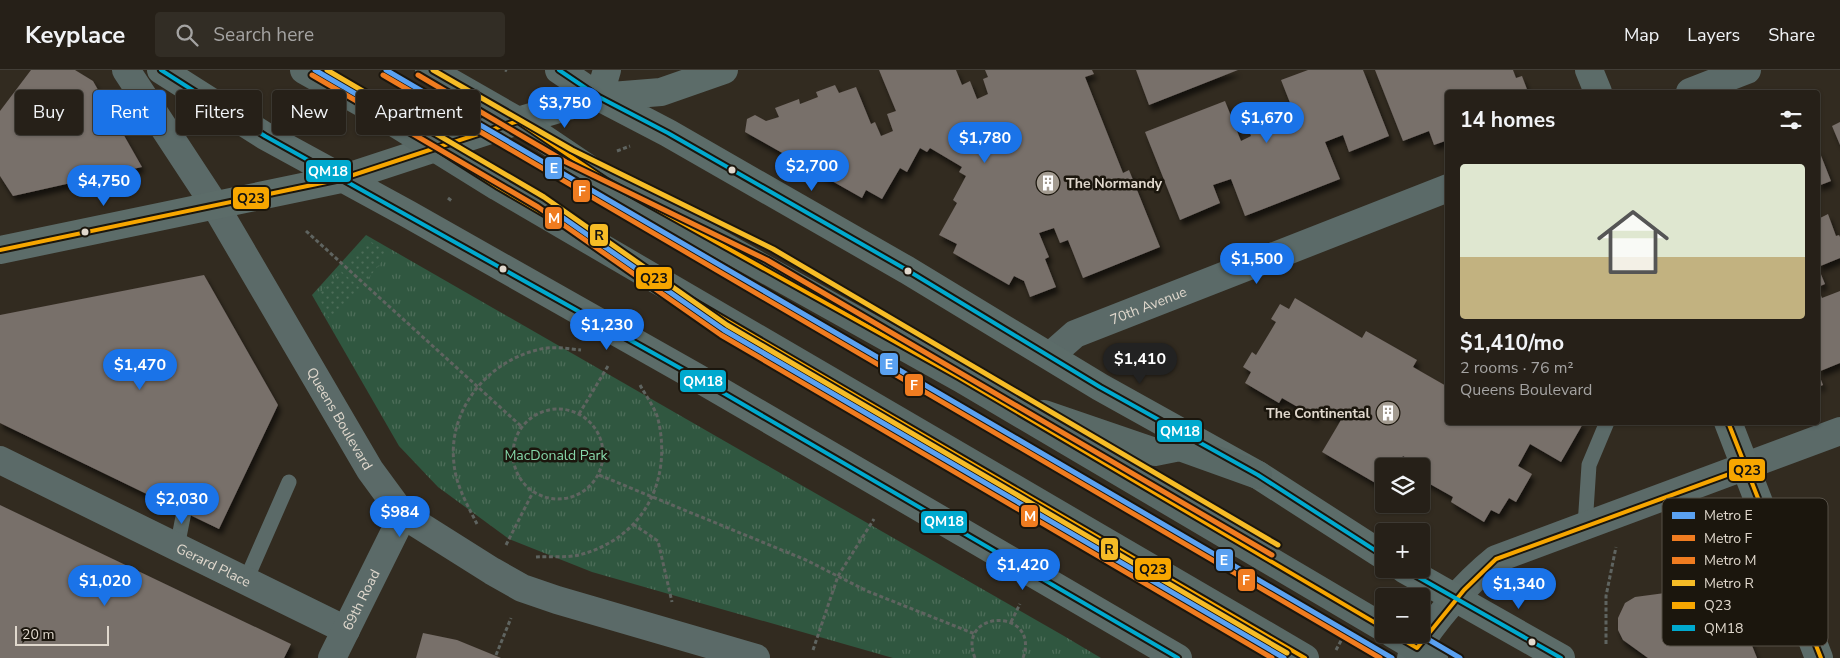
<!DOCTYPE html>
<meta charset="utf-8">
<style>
:root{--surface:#262018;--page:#322d25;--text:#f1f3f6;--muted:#a4a3a2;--line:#423e37;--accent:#1a73e8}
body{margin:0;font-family:"Nunito Sans",sans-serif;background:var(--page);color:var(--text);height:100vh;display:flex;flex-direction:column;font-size:19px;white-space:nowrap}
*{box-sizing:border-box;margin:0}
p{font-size:16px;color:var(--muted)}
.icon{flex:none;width:28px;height:28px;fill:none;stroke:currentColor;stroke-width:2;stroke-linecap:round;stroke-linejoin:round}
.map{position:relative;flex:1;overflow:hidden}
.panel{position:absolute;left:1445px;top:20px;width:375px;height:335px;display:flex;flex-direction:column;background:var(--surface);border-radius:5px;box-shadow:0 1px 4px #0004,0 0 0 1px var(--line)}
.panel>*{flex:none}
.guide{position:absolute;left:15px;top:20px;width:475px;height:45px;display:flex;gap:10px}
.fabs{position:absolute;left:1375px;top:388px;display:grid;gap:10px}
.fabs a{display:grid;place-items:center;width:55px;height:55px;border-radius:5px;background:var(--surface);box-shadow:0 1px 4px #0004,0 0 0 1px var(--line);font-size:25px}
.scale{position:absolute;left:15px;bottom:12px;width:94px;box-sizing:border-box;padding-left:5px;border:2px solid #e0d8cd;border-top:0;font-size:14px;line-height:18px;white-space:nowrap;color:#e0d8cd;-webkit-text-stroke:4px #1b160d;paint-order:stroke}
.price{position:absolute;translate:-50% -42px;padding:0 11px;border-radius:18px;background:var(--accent);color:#fff;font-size:16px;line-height:32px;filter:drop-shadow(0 1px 2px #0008)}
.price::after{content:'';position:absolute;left:50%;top:30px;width:15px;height:11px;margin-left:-8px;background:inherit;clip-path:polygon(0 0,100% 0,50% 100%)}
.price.active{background:#222;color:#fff}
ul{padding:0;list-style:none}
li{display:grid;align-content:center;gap:10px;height:265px;padding:0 15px}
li+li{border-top:1px solid var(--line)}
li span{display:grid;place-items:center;height:155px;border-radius:5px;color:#555}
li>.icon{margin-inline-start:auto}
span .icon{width:90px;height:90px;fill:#fffc;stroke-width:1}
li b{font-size:21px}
h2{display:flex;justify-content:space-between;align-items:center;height:60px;padding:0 15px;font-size:21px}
.tag{padding:0 18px;border-radius:5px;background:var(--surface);box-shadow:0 1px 4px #0004,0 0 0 1px var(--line);font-size:18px;line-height:45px}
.tag.active{background:var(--accent);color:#fff}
header{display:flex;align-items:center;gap:30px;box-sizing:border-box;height:70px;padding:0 25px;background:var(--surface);border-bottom:1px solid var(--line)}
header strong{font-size:24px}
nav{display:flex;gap:28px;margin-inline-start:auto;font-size:18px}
.search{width:350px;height:45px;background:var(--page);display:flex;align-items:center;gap:12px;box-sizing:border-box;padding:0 18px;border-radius:5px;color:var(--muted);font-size:19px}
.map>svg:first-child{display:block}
.park{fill:url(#park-tufts)}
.garden{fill:url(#garden-dots)}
.building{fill:#786f6a;filter:url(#shadow)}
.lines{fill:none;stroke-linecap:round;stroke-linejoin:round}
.path{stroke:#5f6460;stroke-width:3;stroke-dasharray:4 2.5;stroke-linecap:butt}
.lane{stroke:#5b6a68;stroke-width:15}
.street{stroke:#5b6a68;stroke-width:28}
.secondary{stroke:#5c6c69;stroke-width:28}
.primary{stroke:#596966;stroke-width:28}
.bus-1-casing{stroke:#1b160d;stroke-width:8}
.bus-2-casing{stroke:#1b160d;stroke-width:8}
.bus-1{stroke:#f7a600;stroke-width:4}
.bus-2{stroke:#00a9ce;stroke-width:4}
.metro-1-casing{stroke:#1b160d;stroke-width:9}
.metro-2-casing{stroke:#1b160d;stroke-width:9}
.metro-3-casing{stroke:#1b160d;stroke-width:9}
.metro-4-casing{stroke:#1b160d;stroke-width:9}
.metro-1{stroke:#5aa1f1;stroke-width:5}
.metro-2{stroke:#f07c20;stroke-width:5}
.metro-3{stroke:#f07c20;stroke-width:5}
.metro-4{stroke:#f6bc26;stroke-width:5}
.bus-dot{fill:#e0d8cd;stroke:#1b160d;stroke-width:2}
.labels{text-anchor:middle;stroke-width:5;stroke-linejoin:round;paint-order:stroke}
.poi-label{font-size:14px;font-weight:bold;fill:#e0d8cd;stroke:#1b160d;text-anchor:start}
.street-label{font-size:14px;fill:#e0d8cd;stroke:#1b160d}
.park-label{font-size:14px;fill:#86d7a9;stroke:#1b160d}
.key{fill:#1b160d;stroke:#565047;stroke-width:1}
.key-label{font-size:14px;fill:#e0d8cd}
.line-badge{stroke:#1b160d;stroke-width:2}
.badge-label{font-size:14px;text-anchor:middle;font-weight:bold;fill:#fff}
.pale-badge-label{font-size:14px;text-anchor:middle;font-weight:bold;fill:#111}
</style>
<header>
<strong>Keyplace</strong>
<div class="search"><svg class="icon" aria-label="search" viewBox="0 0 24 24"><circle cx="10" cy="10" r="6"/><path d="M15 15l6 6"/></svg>Search here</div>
<nav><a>Map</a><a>Layers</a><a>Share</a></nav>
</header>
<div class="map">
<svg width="1840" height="588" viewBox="0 0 1840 588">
<defs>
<pattern id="park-tufts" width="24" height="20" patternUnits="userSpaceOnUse" patternTransform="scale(1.25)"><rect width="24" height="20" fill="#305740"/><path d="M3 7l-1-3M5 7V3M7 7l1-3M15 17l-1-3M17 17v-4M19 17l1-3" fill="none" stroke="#4e6e5a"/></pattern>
<pattern id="garden-dots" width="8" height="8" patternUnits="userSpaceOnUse" patternTransform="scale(1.25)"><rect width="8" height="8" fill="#305740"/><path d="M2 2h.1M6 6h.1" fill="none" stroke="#4e6e5a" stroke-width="1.8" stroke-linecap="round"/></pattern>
<filter id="shadow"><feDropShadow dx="3" dy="5.5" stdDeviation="2.5" flood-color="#0009"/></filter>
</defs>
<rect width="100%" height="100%" fill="#322b20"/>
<path class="park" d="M366,165l698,401 37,22h-208l-301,-86 -83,-33 -71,-52 -39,-41 -87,-151z"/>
<path class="garden" d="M368,170l21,13 -23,28 -21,-17z
M341,201l20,18 -32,31 -11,-25z"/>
<path class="building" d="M31,0h44l18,11 49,86 -129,29 -13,-20v-65z
M879,0h77l6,15 8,-4 7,18 11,-5 -5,-15 5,-2 -3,-7h107l2,4 -9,3 38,96 6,-3 31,77 -77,31 -15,-38 -8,3 -6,-15 -15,5 10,24 -4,2 11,28 -26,10 -6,-16 -10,-5 -5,9 -56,-32 4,-9 -18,-9 18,-32 -4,-3 13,-24 -7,-4 3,-5 -32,-19 -3,4 -7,-4 -13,24 -7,-4 -18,31 -16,-9 -4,8 -117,-66 2,-13 8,-4 11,6 13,-4 -4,-9 24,-9 1,5 18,-7 -2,-5 19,-7 4,8 17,-6 15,37 4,-2 6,14 12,-5 -6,-17 9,-3z
M1136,0h102l-89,35z
M1308,0h55l26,66 -40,16 -6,-17 -18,7 15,37 -95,37 -14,-37 -18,6 7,18 -40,17 -35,-88 80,-31 16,40 10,-5 -3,-8 34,-13 3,8 11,-5 -15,-38z
M1375,0h138l3,8 6,-2 6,16h-80v48l-14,5 -5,-14 -26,10z
M1840,52v23l-8,-19z
M1818,78l13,33 -13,5z
M1828,144l8,22 3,-1 1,2v21l-22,9 7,17 -7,3v-68z
M204,205l74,130 -59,124 -219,-106v-108z
M1818,218l4,10 18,-7v72l-22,9 5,13 -5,2z
M1295,228l67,40 4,-7 51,29 -4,7 35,20v35h136l-23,40 -31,-18 -12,22 14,8 -16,28 -7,-4 -10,16 -8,-4 -7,12 -33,-20 2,-5 -32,-18 3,-10 -21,-13 -6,10h-13v22l-62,-36 19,-32 -21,-12 -5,9 -33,-19 -3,5 -34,-20 6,-11 -8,-5 9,-15 4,3 14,-23 6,-10 -5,-3 9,-15 9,5z
M0,435l291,139 -7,14h-284z
M1680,521l65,37 12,30h-109l-25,-18 -5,-10v-12l7,-15 10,-6z
M423,563l34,7 44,18h-85z"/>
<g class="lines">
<path class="path" d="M505,0l2,1
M306,53l20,-6
M617,81l13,-5
M448,128l5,4
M306,161l216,196
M513 384a45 45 0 1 1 90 0a45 45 0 1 1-90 0Z
M579,344l29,-48
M599,405l207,85 61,31 108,43
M477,454c-9,-18 -21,-38 -23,-60 -7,-57 38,-108 93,-116 11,-1 24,1 34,2
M633,454l25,17 14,61
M506,475l27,-53
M536,487c14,-1 30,1 43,-2 63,-16 94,-73 79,-136 -3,-11 -12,-23 -18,-34
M1011,552l9,-18
M1606,574v-48l10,-49
M813,580l25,-74 36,-57
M1336,580l7,-13
M496,585l15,-37
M975,588c-20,-49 66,-51 48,0"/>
<path class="lane" d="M1585,456l4,-61 18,-43
M177,477l7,-35
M246,510l43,-98"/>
<g class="street">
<path id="s1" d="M126,0l90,137 154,263 33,45 89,56 30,17 35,12 199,58"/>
<path d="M1690,22l57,-22"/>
<path id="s2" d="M1050,286l25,-22 373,-146"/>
<path id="s3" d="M0,390l346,170"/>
<path id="s4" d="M332,588l71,-143"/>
<path d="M1411,588c20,-35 54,-74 85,-99l344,-128"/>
</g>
<path class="secondary" d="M161,0l104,66 143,78 288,163 482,281
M559,0l40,27 69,36 239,137 193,117 158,88 126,81
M1589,0l9,22
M599,27l8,-27
M0,180l341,-71 177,-58 81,-24 62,-5 63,-22
M1728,352l91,236
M1404,499l157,89"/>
<path class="primary" d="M304,0l62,35 132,82 807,471
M429,0l89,51 89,60 353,197 424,250
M1044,344l111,38 25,-5 78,28
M1393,564l41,24"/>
<g class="bus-1-casing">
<path id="bus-1" d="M438,79l60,38 807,471
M0,180l341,-71 177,-58 89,60 353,197 424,250
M1728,352l93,236
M1393,564l24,14 47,-58 32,-31 250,-91"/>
</g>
<g class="bus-2-casing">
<path id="bus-2" d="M161,0l104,66 431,241 482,281
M559,0l40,27 69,36 239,137 193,117 158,88 126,81
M1404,499l157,89"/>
</g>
<use href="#bus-1" class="bus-1"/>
<use href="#bus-2" class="bus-2"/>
<g class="metro-1-casing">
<path id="metro-1" d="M315,0l106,62
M386,0l1006,588
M562,147l162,113 560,328
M1419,564l41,24"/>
</g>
<g class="metro-2-casing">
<path id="metro-2" d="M383,5l997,583"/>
</g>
<g class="metro-3-casing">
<path id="metro-3" d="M312,5l226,132 183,128 551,323
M418,5l148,87 201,98 505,295"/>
</g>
<g class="metro-4-casing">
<path id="metro-4" d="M327,0l217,127 183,128 560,328
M433,0l139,80 201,99 505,296"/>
</g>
<use href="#metro-1" class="metro-1"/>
<use href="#metro-2" class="metro-2"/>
<use href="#metro-3" class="metro-3"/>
<use href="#metro-4" class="metro-4"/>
</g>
<defs>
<g id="building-disc" transform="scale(1.25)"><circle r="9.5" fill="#a39b90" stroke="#1b160d"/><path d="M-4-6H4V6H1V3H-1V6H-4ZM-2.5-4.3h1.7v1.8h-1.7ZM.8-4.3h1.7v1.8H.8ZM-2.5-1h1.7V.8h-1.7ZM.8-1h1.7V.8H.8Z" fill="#fff"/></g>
</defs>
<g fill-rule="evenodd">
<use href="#building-disc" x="1048" y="113"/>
<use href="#building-disc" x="1388" y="343"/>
</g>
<g class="bus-dot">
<circle cx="732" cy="100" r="4.5"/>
<circle cx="85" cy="162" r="4.5"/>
<circle cx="503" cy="199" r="4.5"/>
<circle cx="908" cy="201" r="4.5"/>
<circle cx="1532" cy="572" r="4.5"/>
</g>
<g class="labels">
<g class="poi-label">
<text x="1066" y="118">The Normandy</text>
<text x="1370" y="348" text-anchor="end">The Continental</text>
</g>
<g class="street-label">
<text dy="5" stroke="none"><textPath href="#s2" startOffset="112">70th Avenue</textPath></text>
<text dy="5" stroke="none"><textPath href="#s1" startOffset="409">Queens Boulevard</textPath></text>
<text dy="5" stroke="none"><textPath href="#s3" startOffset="238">Gerard Place</textPath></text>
<text dy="5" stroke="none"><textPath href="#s4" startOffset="65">69th Road</textPath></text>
</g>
<g class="park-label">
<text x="556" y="390">MacDonald Park</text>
</g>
</g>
<rect x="1662" y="428" width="166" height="148" rx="8" class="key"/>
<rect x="1672" y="442" width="23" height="7" fill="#5aa1f1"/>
<rect x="1672" y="465" width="23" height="6" fill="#f07c20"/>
<rect x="1672" y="487" width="23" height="7" fill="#f07c20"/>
<rect x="1672" y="510" width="23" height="6" fill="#f6bc26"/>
<rect x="1672" y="532" width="23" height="7" fill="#f7a600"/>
<rect x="1672" y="555" width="23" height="6" fill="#00a9ce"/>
<g class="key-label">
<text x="1704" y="450">Metro E</text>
<text x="1704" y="473">Metro F</text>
<text x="1704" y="495">Metro M</text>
<text x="1704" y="518">Metro R</text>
<text x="1704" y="540">Q23</text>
<text x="1704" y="563">QM18</text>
</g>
<g class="line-badge">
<rect x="544" y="86" width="19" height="24" rx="5" fill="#5aa1f1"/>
<rect x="305" y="89" width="47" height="24" rx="5" fill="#00a9ce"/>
<rect x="572" y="109" width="19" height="24" rx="5" fill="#f07c20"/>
<rect x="232" y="116" width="38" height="24" rx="5" fill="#f7a600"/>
<rect x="544" y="136" width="19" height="24" rx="5" fill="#f07c20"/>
<rect x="589" y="153" width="20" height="24" rx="5" fill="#f6bc26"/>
<rect x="635" y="196" width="38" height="24" rx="5" fill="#f7a600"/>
<rect x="879" y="282" width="20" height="24" rx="5" fill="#5aa1f1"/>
<rect x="679" y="299" width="48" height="24" rx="5" fill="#00a9ce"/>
<rect x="904" y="303" width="20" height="24" rx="5" fill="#f07c20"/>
<rect x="1156" y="349" width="47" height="24" rx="5" fill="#00a9ce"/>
<rect x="1728" y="388" width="38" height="24" rx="5" fill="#f7a600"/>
<rect x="1020" y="434" width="19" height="24" rx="5" fill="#f07c20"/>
<rect x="920" y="440" width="48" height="24" rx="5" fill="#00a9ce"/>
<rect x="1100" y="467" width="19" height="24" rx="5" fill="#f6bc26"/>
<rect x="1215" y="478" width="19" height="24" rx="5" fill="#5aa1f1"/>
<rect x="1134" y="487" width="38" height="24" rx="5" fill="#f7a600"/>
<rect x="1237" y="498" width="19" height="24" rx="5" fill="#f07c20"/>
</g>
<g class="badge-label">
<text x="554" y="103">E</text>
<text x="328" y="106">QM18</text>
<text x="582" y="126">F</text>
<text x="554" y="153">M</text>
<text x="889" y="299">E</text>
<text x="703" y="316">QM18</text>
<text x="914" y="320">F</text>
<text x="1180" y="366">QM18</text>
<text x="1030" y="451">M</text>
<text x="944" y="456">QM18</text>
<text x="1224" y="495">E</text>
<text x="1246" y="515">F</text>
</g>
<g class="pale-badge-label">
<text x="251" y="133">Q23</text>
<text x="599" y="170">R</text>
<text x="654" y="213">Q23</text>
<text x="1747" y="405">Q23</text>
<text x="1109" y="484">R</text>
<text x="1153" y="504">Q23</text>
</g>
</svg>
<div class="fabs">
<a><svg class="icon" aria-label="layers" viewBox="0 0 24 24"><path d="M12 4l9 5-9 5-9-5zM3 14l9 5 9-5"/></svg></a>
<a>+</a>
<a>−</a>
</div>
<div class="scale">20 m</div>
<b class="price" style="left:565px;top:59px">$3,750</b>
<b class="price" style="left:1267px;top:74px">$1,670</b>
<b class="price" style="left:985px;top:94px">$1,780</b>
<b class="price" style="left:812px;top:122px">$2,700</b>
<b class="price" style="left:104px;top:137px">$4,750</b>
<b class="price" style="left:1257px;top:215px">$1,500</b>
<b class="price" style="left:607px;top:281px">$1,230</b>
<b class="price active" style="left:1140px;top:315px">$1,410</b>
<b class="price" style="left:140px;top:321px">$1,470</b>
<b class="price" style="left:182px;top:455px">$2,030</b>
<b class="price" style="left:400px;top:468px">$984</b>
<b class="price" style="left:1023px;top:521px">$1,420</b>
<b class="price" style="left:105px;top:537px">$1,020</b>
<b class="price" style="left:1519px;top:540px">$1,340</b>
<div class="guide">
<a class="tag">Buy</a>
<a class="tag active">Rent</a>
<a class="tag">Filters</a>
<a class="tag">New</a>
<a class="tag">Apartment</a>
</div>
<section class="panel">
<h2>14 homes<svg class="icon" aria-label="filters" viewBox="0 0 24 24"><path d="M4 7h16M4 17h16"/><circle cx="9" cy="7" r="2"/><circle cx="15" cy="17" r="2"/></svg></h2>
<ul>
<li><span style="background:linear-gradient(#dfe7d0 60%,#c2b280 0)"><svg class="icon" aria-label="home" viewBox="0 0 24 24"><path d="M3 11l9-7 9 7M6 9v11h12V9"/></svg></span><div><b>$1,410/mo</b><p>2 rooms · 76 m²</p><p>Queens Boulevard</p></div></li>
</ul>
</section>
</div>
